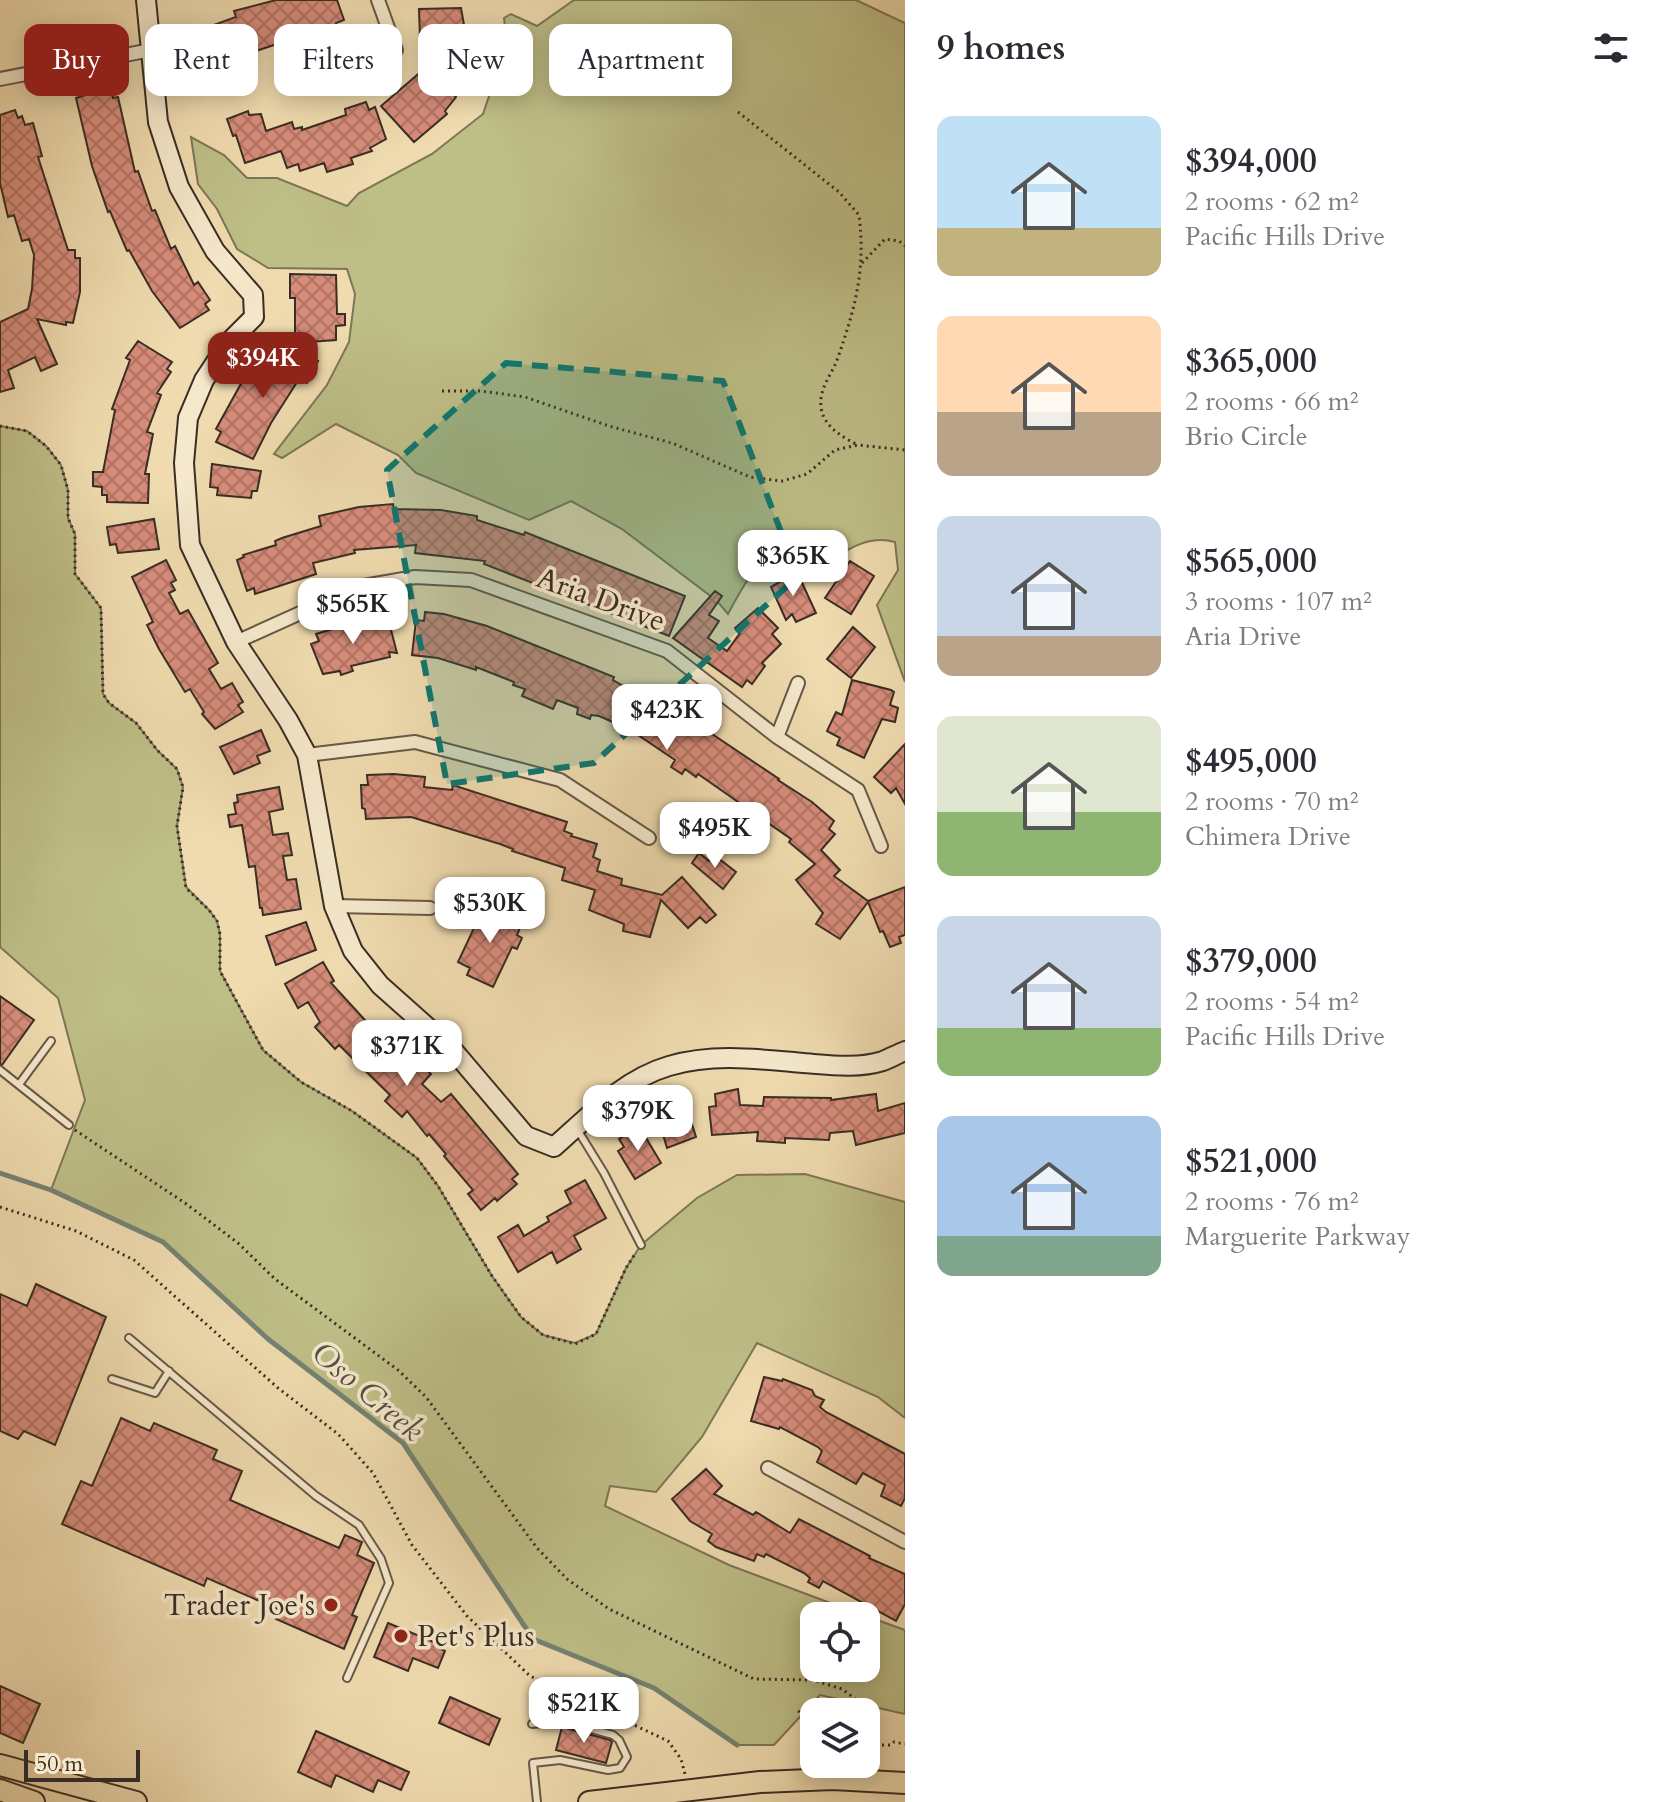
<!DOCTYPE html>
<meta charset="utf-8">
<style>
:root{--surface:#fff;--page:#f2f2f3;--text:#2b2b33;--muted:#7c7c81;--accent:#8f2418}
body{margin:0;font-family:Cardo,serif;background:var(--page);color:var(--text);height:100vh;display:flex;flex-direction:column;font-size:30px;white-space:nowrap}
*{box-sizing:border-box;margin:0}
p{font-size:26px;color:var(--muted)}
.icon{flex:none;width:44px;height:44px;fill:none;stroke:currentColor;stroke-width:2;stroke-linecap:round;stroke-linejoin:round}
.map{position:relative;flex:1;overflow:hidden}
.sheet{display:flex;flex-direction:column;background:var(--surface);width:760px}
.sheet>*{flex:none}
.hud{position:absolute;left:24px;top:24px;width:760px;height:72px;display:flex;gap:16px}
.controls{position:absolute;left:800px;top:1602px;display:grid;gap:16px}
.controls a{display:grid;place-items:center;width:80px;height:80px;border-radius:16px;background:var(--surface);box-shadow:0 4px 20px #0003;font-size:40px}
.scale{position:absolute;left:24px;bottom:20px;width:116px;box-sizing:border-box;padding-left:8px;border:4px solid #3a2d24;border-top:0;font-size:22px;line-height:28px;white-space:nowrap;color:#3a2d24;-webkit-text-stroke:6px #f5e8cb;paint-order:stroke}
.price{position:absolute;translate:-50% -68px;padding:0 18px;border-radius:16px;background:#fff;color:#222;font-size:26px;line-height:52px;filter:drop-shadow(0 2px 4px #0008)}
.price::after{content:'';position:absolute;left:50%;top:48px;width:24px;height:18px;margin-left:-12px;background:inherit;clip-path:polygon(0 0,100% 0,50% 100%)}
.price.current{background:var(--accent);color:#fff}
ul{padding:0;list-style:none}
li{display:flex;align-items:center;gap:24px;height:200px;padding:0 32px}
li span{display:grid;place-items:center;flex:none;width:224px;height:160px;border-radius:16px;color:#555}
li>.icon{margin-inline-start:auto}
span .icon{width:96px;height:96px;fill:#fffc;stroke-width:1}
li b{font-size:34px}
h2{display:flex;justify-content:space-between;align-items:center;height:96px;padding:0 32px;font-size:34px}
.chip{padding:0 28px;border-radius:16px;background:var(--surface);box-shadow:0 4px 20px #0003;font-size:28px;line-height:72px}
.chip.current{background:var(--accent);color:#fff}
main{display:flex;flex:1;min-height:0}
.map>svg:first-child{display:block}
.green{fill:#bebe87;stroke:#7c7656;stroke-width:2}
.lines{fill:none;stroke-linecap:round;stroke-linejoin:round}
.stream{stroke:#748273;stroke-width:5}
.building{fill:url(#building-cross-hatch);stroke:#3a2d24;stroke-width:2}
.lane-casing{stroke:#675847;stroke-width:10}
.street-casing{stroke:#675847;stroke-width:16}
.secondary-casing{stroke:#3a2d24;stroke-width:22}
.primary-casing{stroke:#3a2d24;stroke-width:24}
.path{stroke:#3a2d24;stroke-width:3;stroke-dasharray:2 4;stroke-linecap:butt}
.lane{stroke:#f5e8cb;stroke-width:6}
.street{stroke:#f5e8cb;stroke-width:12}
.secondary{stroke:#f5e8cb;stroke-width:18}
.primary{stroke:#efdbaf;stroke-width:20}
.marked{fill:#0f766e;fill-opacity:0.2;stroke:#0f766e;stroke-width:6;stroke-dasharray:16 10;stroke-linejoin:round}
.poi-dot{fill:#8f2418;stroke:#f5e8cb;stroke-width:3}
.labels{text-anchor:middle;stroke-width:7;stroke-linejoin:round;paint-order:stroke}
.street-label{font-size:30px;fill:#3a2d24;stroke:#f5e8cb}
.poi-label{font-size:30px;fill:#3a2d24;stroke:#f5e8cb;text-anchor:end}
.water-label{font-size:32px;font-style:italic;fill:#525045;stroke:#f5e8cb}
</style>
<main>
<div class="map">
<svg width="905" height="1802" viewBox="0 0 905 1802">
<defs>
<pattern id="building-cross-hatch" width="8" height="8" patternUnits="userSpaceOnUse" patternTransform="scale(2)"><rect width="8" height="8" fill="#d78c7a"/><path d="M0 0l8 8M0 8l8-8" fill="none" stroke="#af7364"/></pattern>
</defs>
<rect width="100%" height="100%" fill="#efdbaf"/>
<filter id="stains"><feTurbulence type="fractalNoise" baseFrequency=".0025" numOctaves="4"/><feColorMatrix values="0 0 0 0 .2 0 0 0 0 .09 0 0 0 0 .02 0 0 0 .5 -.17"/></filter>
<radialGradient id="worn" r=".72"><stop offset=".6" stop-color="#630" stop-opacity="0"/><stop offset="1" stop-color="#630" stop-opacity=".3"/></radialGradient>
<path class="green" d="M574,0h282l49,23v659l-28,-77 21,-35 -3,-28c-25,-7 -46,6 -67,20l-36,-20c-32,10 -49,44 -64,72l-11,-13 -95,-72 -51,-28 -42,19 -113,-47 -18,-18 -62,-31 -54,34 -8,-4 53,-69 22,-43 6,-48 -8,-25 -79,-1 -31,-19 -20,-40 -19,-25 -7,-47 33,18 23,23h30l70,28 12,-13 73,-39 51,-40 24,-71 -3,-25 7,-4 26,12z
M0,426l27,5 19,15 15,19 7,25v28l7,16v40l26,34 2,86 6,9 27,20 22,28 19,18 6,18 -6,39 9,61 23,23 8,11 3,13v37l43,79 38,32 51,29 65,47 21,28 54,90 29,41 22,18 32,8 21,-9 30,-66 15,-23 56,-47 40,-23 68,-1 100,28v216l-27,-21 -121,-54 -55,94 -46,55 -46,-6 -5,20 124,59 136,51h-51v52h52v-52l39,14v84l-85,-19 -46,50h-37l-83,-57 -121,-49 -130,-196 -135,-104 -105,-97 -112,-52 34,-90 -27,-102 -58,-51z"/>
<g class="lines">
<path class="stream" d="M0,1173l51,17 112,52 105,97 135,104 130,196 121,49 83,57"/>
</g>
<path class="building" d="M276,0h61l7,20 -8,3 2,8 -20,7 -2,-7 -84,28 1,3 -21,7 -9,-40 33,-12 -2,-6z
M461,8l3,17h4v20l22,4 -1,12 -4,-1 -4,17 -42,-4 3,-34h-22l-1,-30z
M423,70l15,16 1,-9 17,20 -11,14 2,3 -33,28 -33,-36z
M111,87l2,11 5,-1 17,75 3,-1 14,40 3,-1 16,39 4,-3 19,39 4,-3 12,18 -5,4 4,6 -29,18 -28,-37 -23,-41 -2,1 -17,-40 -2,1 -16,-46 -16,-68z
M366,102l3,8 6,-3 11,32 -16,9 2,3 -21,7 2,6 -26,8 -3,-9 -24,8 -2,-7 -11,4 -6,-17 -36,12 -9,-28 -3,1 -6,-17 21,-8 1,4 12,-1 5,17 26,-9 2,7 8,-2v3l44,-15 -1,-6z
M15,110l3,8 4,-2 3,9 8,-2 9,33 -4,1 30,93h7v8h5v34l-7,31 -7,-1v3l-29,-6 20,45 -16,7 -6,-14 -27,13 6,18 -14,4v-70l28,-13 4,-20 2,-34 -5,-16 -7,2 -8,-26 -6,2 -8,-34v-68z
M290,274l46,1 1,39h8v11l-9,1v14l-41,3v-45h-5z
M138,341l34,21 -5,7 4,3 -14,21 4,2 -14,37 6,2 -8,40h4l-1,29 -41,-1v-7h-5v-8l-9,-1v-14h10l12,-62 -3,-1 18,-49 -4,-2z
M281,342l37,19 -11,22 -8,-4 -28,44 -18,36 -37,-17 5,-10 -5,-3 32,-58 13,8z
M212,464l49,7 -4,20h-5l-1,7 -34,-3 1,-7 -8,-1z
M393,504l1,5 47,1 36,6v4l47,15 1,-3 160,64 -16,40 -185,-72 1,-3 -70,-8 1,-8 -62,5 1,3 -42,10 3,11 -61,20 -1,-6 -7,3 -10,-31 7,-3 -1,-2 33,-10 -1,-4 7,-3 39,-12 -2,-10 40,-9z
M154,519l5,30 -41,4 -2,-9 -6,1 -3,-18z
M166,560l10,20 -5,3 4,7 -6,3 11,21 8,-4 30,53 -9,6 12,20 11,-6 11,19 -5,3 5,7 -28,17 -13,-15 2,-2 -14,-23 -5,3 -26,-43 -12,-24 6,-3 -21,-45z
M850,561l24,15 -23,38 -26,-16z
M797,572l19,41 -20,9 -4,-8 -6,6 -15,-33z
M715,591l7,5 -13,19 10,6 -11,17 19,13 13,-18 -5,-5 23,-20 20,20 -6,6 9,10 -19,19 3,3 -13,18 -5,-4 -5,7 -69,-49z
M425,612l19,2 43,12 127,51 -1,3 24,14 4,-5 24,15 1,-1 113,76 -1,1 34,22 22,19 -5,8 6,5 -14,16 19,20 -6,6 34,25 37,-14v48l-6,2 2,6 -11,4 -7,-16 -3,1 -12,-30 -28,37 -24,-15 7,-11 -27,-33 19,-16 -26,-22 2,-3 -93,-65 -2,3 -11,-8 -3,5 -11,-7 4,-7 -46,-31 -30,-13 -8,-1 -1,4 -13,-5 1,-6 -21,-8 -4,9 -31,-13 3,-7 -12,-4 1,-3 -38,-15v3l-38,-12 -26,-3 4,-35 8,1z
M379,615l3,13 8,-2 7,27 -8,-1 1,5 -39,9 2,5 -12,4 -1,-4 -17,3 -12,-30 8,-3 -3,-7z
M853,627l22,20 -24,31 -24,-19z
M852,680l39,10 3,2 -4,13 8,3 -3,14 -13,-3 -18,39 -27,-13 3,-7 -13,-7 9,-19 6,3z
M261,730l9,21 -13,5 3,7 -26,11 -14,-27z
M905,744v60l-9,-16 -5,5 -17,-16z
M394,774l31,3 -1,10 28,3 1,-5 114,37 -3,9 8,3 -1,2 26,8 -4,13 7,3 -3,11 25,8 -1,6 41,10 20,-18 34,38 -10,8 -6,-6 -12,11 -27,-28 -11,37 -27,-6 1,-7 -35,-14 6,-20 -33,-10 3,-12 -53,-17 1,-2 -13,-5 -89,-27 -45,2 -1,-10 -3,-1 -1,-23h7l-1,-10z
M279,787l4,22 -14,3 4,23 15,-2 4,22 -9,1 4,24 9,-1 5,30 -38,6 -1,-7h-2l-5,-42 -6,1 -7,-42 -12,2 -2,-12 8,-1 -2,-11 4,-1 -1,-7z
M699,853l10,8 5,-6 22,17 -13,17 -31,-26z
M482,904l40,19 -5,12 5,3 -5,11 -5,-2 -19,40 -26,-12 3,-7 -12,-6 17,-36 -2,-1z
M306,922l10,28 -40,15 -10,-29z
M323,962l11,19 -3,2 45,49 2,-2 15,15 -4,4 18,18 8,-9 16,16 -9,10 19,18 10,-8 67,80 -6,5 5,5 -20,17 -2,-3 -14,12 -13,-16 5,-4 -29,-34 2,-2 -17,-20 -2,2 -20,-25 -5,6 -17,-16 5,-6 -51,-50 -4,4 -20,-22 5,-5 -12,-20 -10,6 -13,-24z
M0,996l34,24 -32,45 -2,-1z
M738,1089l2,16 23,1 1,-9 67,1v2l45,-6 2,17 27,-8v30l-49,12 -3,-14 -23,2 -1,7 -44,-2v5l-28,-2 1,-9 -46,3 -3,-28 7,-1 -1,-12z
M684,1099l12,38 -29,11 -10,-34 7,-2 -2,-6z
M639,1126l22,37 -26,16 -17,-28 6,-4 -5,-8z
M585,1180l21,38 -32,18 7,13 -24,14 -5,-11 -34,20 -20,-35 20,-12 6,11 25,-15 -2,-4 24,-14 -6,-12z
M36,1284l70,33 -51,128 -31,-14 -6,8 -18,-8v-137l27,12z
M764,1377l18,4 1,-2 29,11 3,6 9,4 -4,7 6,5 79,42v44l-4,8 -20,-10 4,-11 -22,-12 -7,11 -39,-22 5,-11 -4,-4 -38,-20 -1,2 -28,-8z
M121,1418l29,13 4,-8 63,27 -4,9 29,12 -12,29 109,48 6,-13 17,7 -5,13 17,8 -22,52 5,2 -13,32 -68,-30 4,-9 -73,-32 -3,8 -142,-62 19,-43 11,5z
M706,1469l16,17 -8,8 39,21 3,-3 34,21 9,-14 71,37 -1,2 36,16v30l-9,17 -73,-40 -4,7 -11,-6 2,-4 -6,-5 -38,-19 -2,3 -7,-3 -3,7 -38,-14 -8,-6 4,-7 -22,-13 -18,-22z
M388,1623l53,22 -2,3 6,3 -7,17 -25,-10 -5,13 -34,-14z
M0,1686l40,18 -17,39 -23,-10z
M450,1697l50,22 -11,26 -50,-22z
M562,1727l48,13 2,2 -6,21 -50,-13z
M316,1731l93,41 -8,18 -23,-10 -5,12 -37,-17 -5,12 -33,-15z"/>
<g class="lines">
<g class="lane-casing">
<path id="lane" d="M0,1070l69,55
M20,1083l31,-42
M577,1129l27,44 37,72
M129,1338l187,158 43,29 22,34 8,24 -42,95
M112,1379l43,14 14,-22
M532,1724l30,-3 51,14 6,5 8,17 -7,11 -12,2 -48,-10 -27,3 4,39
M870,1778l1,-66"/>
</g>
<g class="street-casing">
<path id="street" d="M304,77l92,-27 -18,-50
M0,79l151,-29
M236,642l122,-55 57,-10 56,3 196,71 110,86 81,53 23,56
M777,737l21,-54
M307,755l108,-13 145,38 89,58
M334,906l96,2
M768,1468l137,74"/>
</g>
<g class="secondary-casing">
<path id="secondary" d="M146,0l12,122 21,65 36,64 38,44 1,22 -25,25 -25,38 -16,38 -4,45 6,82 46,97 52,78 19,35 27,151 19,45 27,34 73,65 73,86 28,11c34,-30 70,-68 115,-81 44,-13 89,-7 134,-3 26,2 55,6 80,-2 7,-3 15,-7 22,-10"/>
</g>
<g class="primary-casing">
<path id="primary" d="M0,1765l136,37
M0,1790l34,12
M589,1802l171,-20 73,-3 72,4"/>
</g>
<path class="path" d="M738,112l101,80 20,23c7,55 -4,94 -22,145 -6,16 -18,28 -16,47 2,19 21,30 37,38
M862,263l23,-24 14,2 6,5
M442,391h39l44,6 84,29 63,17 78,34 32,4 25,-7 28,-24 23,-5 47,5
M0,426l27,5 19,15 15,19 7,25v28l7,16v40l26,34 2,86 6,9 27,20 22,28 19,18 6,18 -6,39 9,62 23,22 8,11 3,13v37l43,79 38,32 51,29 65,47 21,28 54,90 29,41 22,18 32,9 21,-10 30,-66 9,-14
M75,1130l110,73 53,40 37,36 123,91 28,27 111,151 30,31 42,30 145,70 59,1 29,9 23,17
M0,1207l76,24 58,29 144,128 60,46 35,39 39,72 55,71 63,60 138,65 13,18 4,15
M814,1730l-8,-5 -7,-13 6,-6 9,2 1,4
M882,1745h9l3,-3 11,2"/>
<use href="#lane" class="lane"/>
<use href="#street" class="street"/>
<use href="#secondary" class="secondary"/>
<use href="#primary" class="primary"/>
</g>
<path class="marked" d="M506,363l217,18 75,195 -204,187 -147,21 -60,-314z"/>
<g class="poi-dot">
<circle cx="331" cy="1605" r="8"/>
<circle cx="401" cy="1636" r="8"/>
</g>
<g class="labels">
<g class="street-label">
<text transform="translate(601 599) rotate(20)" y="10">Aria Drive</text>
</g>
<g class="poi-label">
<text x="315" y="1615">Trader Joe's</text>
<text x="417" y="1646" text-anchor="start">Pet's Plus</text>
</g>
<g class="water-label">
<text transform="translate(368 1391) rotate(40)" y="11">Oso Creek</text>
</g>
</g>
<rect width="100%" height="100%" filter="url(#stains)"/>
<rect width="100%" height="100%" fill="url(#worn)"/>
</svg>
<div class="controls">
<a><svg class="icon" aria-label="locate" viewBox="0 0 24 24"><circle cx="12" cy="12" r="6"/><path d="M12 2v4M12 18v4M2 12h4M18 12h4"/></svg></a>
<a><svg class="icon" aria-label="layers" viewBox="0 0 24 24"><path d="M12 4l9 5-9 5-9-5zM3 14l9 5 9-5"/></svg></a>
</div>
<div class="scale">50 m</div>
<b class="price current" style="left:263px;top:400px">$394K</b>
<b class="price" style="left:793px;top:598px">$365K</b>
<b class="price" style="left:353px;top:646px">$565K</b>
<b class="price" style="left:667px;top:752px">$423K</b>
<b class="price" style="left:715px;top:870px">$495K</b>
<b class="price" style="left:490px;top:945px">$530K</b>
<b class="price" style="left:407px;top:1088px">$371K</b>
<b class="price" style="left:638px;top:1153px">$379K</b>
<b class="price" style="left:584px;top:1745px">$521K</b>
<div class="hud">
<a class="chip current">Buy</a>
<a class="chip">Rent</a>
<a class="chip">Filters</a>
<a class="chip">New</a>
<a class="chip">Apartment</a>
</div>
</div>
<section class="sheet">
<h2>9 homes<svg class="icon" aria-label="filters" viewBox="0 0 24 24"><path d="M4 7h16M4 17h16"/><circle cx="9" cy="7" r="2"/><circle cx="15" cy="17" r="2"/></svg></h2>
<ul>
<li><span style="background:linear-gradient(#bfe0f5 70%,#c2b280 0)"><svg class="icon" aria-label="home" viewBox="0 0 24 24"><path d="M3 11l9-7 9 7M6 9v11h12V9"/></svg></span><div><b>$394,000</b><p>2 rooms · 62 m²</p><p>Pacific Hills Drive</p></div></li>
<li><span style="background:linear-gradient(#ffd9b3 60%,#b9a48a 0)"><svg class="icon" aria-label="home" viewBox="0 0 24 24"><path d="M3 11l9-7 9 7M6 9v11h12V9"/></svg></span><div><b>$365,000</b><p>2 rooms · 66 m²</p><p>Brio Circle</p></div></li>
<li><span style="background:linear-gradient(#c9d6e8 75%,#b9a48a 0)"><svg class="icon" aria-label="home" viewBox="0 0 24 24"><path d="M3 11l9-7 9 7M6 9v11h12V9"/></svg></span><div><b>$565,000</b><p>3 rooms · 107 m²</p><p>Aria Drive</p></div></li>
<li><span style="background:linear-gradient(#dfe7d0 60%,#8fb573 0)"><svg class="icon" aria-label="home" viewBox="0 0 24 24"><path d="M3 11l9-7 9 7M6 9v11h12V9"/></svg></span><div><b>$495,000</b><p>2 rooms · 70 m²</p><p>Chimera Drive</p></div></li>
<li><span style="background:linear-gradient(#c9d6e8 70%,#8fb573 0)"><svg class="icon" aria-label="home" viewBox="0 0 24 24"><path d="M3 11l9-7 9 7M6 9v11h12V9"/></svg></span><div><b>$379,000</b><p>2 rooms · 54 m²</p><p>Pacific Hills Drive</p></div></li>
<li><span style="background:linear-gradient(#a9c7e8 75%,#7fa58c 0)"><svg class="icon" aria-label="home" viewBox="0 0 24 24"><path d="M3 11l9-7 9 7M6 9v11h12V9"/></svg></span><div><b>$521,000</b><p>2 rooms · 76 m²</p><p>Marguerite Parkway</p></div></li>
</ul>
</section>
</main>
